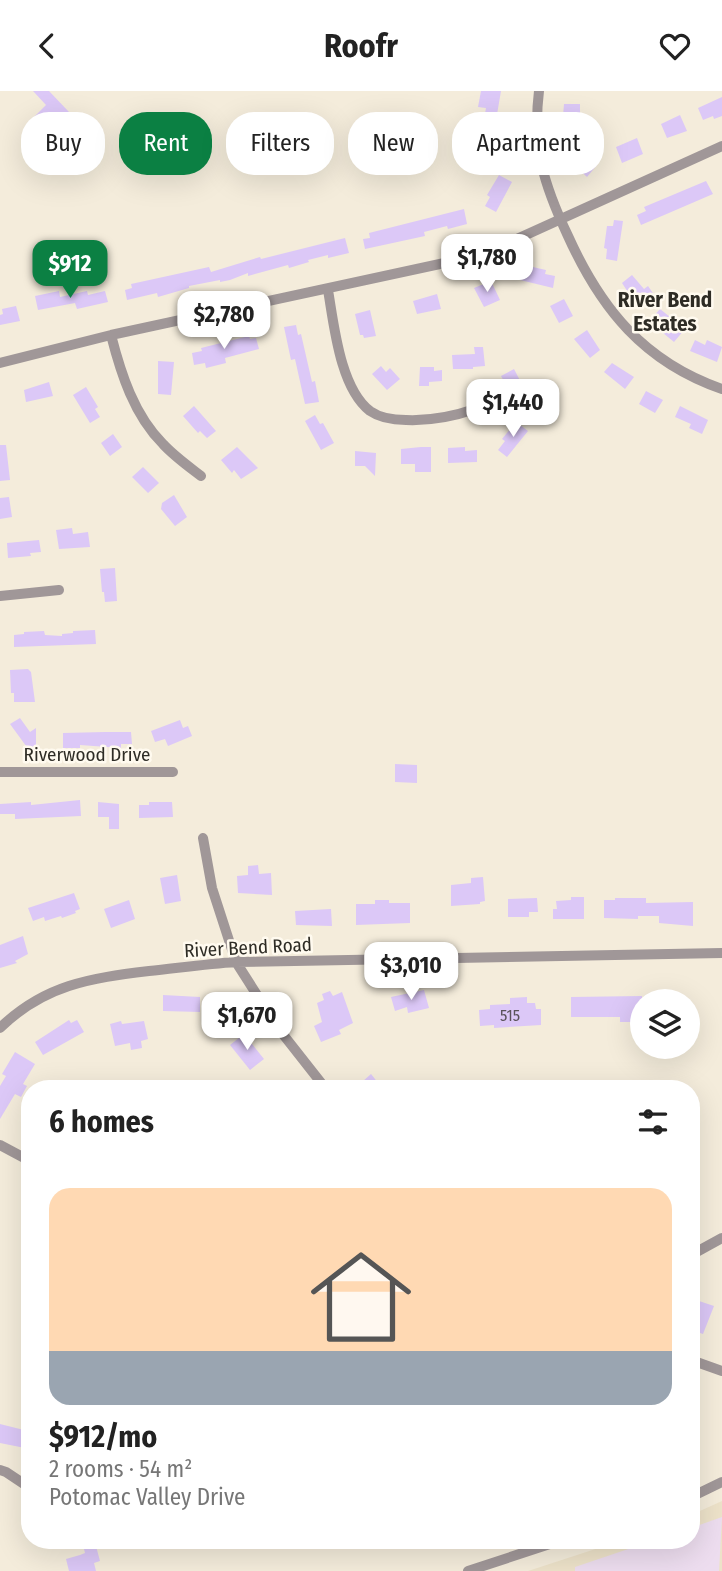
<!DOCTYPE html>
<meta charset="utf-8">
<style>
:root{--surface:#fff;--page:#f2f2f2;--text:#222;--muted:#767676;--line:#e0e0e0;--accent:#0b8043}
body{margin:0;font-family:"Fira Sans Condensed",sans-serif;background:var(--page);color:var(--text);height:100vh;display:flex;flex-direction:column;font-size:26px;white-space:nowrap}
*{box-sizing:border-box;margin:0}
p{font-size:23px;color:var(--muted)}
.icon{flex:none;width:38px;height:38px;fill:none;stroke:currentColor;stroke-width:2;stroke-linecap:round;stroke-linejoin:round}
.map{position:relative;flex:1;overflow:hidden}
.panel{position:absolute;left:21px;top:989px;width:679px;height:469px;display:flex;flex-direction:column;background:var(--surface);border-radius:28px;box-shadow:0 7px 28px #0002}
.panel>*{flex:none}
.guide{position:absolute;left:21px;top:21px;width:681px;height:63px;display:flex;gap:14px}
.controls{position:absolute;left:630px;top:898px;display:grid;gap:14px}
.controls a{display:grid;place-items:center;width:70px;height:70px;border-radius:50%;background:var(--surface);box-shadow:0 7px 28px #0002;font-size:35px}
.price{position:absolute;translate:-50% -60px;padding:0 16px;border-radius:14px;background:#fff;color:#222;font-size:23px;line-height:46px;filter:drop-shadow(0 2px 4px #0008)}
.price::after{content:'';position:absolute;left:50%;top:42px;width:21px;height:16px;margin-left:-10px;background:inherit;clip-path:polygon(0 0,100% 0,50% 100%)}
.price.active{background:var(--accent);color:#fff}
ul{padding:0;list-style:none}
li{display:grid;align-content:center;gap:14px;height:371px;padding:0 28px}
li+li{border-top:2px solid var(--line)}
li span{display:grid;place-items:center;height:217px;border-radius:21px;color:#555}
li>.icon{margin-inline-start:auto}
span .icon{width:126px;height:126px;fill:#fffc;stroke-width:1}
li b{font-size:30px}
h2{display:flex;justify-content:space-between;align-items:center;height:84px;padding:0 28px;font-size:30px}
.chip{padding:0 24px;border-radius:28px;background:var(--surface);box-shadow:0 7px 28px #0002;font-size:24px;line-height:63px}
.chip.active{background:var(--accent);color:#fff}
header{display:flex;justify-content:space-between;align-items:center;height:91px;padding:0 28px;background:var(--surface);font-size:32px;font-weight:700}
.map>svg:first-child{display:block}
.built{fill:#ede2c9}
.industrial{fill:#edddef}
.building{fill:#dcc8f7}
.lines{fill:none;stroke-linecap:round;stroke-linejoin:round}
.minor{stroke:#a09798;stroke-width:10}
.labels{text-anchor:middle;stroke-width:5;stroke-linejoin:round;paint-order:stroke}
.number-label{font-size:16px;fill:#5a535a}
.street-label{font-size:19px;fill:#2e2c25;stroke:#fffaef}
.neighbourhood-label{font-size:21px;font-weight:bold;fill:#2e2c25;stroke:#fffaef}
</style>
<header><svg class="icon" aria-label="back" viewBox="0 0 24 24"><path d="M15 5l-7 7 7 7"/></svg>Roofr<svg class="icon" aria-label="heart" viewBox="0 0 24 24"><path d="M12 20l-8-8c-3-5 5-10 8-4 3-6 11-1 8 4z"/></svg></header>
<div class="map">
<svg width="722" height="1480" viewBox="0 0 722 1480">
<rect width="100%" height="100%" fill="#f4ecdb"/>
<path class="built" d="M722,1410v70h-194l95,-31h68v-25z"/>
<path class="industrial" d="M722,1426l-3,54h-144v-4l80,-27h36v-12z"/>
<path class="building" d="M33,0h16l20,21 -16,16 -2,-3 -8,8 -13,-12 16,-16z
M481,0h20l-7,41 8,-1 1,31h-14l-5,-43 2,-11 -8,-1z
M722,6v19l-8,3 -1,-3 -10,4 -5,-12z
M564,13h16v24h-18z
M680,24l7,16 -20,7 -6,-14z
M637,47l6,16 -21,9 -6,-16z
M572,52l25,22 -10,12 -17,-16 2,-2 -8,-7z
M499,84l13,7 -16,30 -11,-6 5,-9 -3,-2z
M706,90l7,13 -72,31 -4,-10 9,-4 -2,-4z
M464,118l3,15 -19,5 -1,-3 -23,6 1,4 -60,13 -2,-10 7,-1 -1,-5z
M614,129l9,1 -6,40 -11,-2 1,-10 -3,-1 3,-22h6z
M345,147l4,15 -21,5v-3l-20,5 1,2 -20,6 -1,-3 -40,11v-3l-18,7 -10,2v-2l-31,6v2l-31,9 -1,-4 -30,7 -2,-10 7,-2 -1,-4 78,-17 2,5 49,-15 1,2z
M524,174l22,5 -1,4 10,2 -2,12 -33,-8z
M632,184l12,14 4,-3 7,10 -16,13 -17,-26z
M491,190l9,19 -16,7 -10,-19z
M59,200l1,6 27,-6 1,4 17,-4 3,11 -31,7 -2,-6 -37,7 -3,-14z
M437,203l4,15 -24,5 -4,-13z
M564,208l9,17 -14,7 -9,-17z
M16,215l4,15 -20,4v-10l3,-1 -1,-5z
M660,218l25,20 -11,13 -17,-14 2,-2 -8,-7z
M370,219l6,26 -12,2 -1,-3h-3l-5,-21z
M296,234l2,10 3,-1 11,48 3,-1 4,21 -14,2 -10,-45 -4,1 -7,-33z
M587,239l13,20 -10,8 -16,-19z
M249,245l1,3 6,-1 3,11 -34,9 1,5 -20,5 -1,-5 -11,2 -2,-12 10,-2 -1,-3z
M695,249l10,5 2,-5 15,7 -5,15 -27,-11z
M474,256h9l2,19 -12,1v2h-20l-1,-14 23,-1z
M158,270l16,1 -3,33 -13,-1z
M612,272l22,14 -9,12 -21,-17z
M381,275l5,6 4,-4 10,11 -13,11 -15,-16z
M420,276h14v4l8,-1v11l-13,1v4h-10z
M514,278l15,29 -10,5 -4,-9 -3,2 -11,-20z
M49,291l4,14 -27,6 -2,-12z
M86,296l12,20 -3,2 5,8 -10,6 -17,-28z
M646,300l17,9 -8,13 -16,-9z
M194,315l22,25 -9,7 -7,-7 -2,2 -15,-17z
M680,315l28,14 -6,14 -13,-6 2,-4 -16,-7z
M315,324l5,9 3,-1 11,20 -13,7 -16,-29z
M516,331l12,9 -21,26 -9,-7 7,-9 -3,-2z
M113,343l9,13 -12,9 -9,-13z
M0,354h6l4,35 -10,1z
M237,356l21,21 -17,11 -7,-9 -2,3 -11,-13z
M421,356h10v25h-16v-8h-14v-15z
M465,356v4l12,-1v12l-29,1v-15z
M355,360l21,2 -1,23 -10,-10h-10z
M143,376l16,16 -11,10 -16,-16z
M174,404l13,22 -12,9 -14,-17 1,-6z
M9,406l3,20 -12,2v-21z
M72,437l1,6 15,-2 2,15 -31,2 -3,-19z
M39,449l2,12 -11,1 1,3 -23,2 -1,-15z
M115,477l2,33 -12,1 -1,-10h-2l-2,-23z
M95,539l1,14 -82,3v-12l10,-1v-2l20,-1 1,4 17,1v-2l11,-1v-2z
M28,578l3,3 4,30h-21v-9h-3l-1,-23z
M20,627l10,14 6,-4v17l-7,5 -19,-26z
M180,629l3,8 5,-2 4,10 -24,10 -3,-7 -10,3 -4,-11z
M105,641h26l1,12h-11v4l-41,-3v3h-17v-15z
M395,673l22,1v18l-22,-1z
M80,709l1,16 -66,3v-5h-15v-10l31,-2v3z
M98,711l21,2v25h-10v-12h-11z
M149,711h23l1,15 -34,1v-13h10z
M258,774l1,9 12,-1 1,22 -34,-2 -1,-17 11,-1v-9z
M177,784l4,26 -16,3 -5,-26z
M483,786l2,24 -5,1v2l-29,2v-21l20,-2v-5z
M74,802l6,16 -5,2 1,2 -14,5 -1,-2 -16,5 -1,-4 -11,4 -5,-13z
M571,806h13v22h-31v-10h4l-1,-8 15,-1z
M537,807l1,14h-9v5h-21v-18z
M615,807h31v5l47,-1v24l-34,-3v-7h-21v3l-34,-1v-18h11z
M129,809l6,19 -24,9 -7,-19z
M375,809h14v3h21v20l-54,2v-21h19z
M331,818l1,17 -36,-1 -1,-14z
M23,845l5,18 -13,7 2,2 -17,5v-23z
M424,899l5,18 -21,5 -1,-6 -12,4 -4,-14z
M330,900l3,5 9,-4 11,31 -14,7 2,4 -20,8 -7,-16 8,-4 -5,-19 7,-3 -2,-6z
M163,904l37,2v15l-37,-1z
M642,905v20l-8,1v5h-14v-5h-49v-20z
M527,906v6h8l1,6h5v16l-47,3v-3l-14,1 -1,-16 11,-1v-4l20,-1v-6z
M69,929l2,3 6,-3 7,12 -41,23 -8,-13z
M121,930l1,3 22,-3 4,18 -7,2 1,7 -11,2 -1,-7 -15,3 -5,-22z
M244,943l20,25 -14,11 -20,-25z
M15,961l20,12 -12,20 4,2 -6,11 -6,-3 -15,25v-33l6,-10 -4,-2z
M371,983l12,15h-29z
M699,1210l15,5 -11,28 -12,-4v-8z
M0,1333l24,6 -1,3 7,2v14l-30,-6z
M96,1455l4,15 -6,2 2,8h-27l-3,-12 14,-4 5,-2 -1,-4z"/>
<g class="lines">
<path class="minor" d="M539,0c-7,57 5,94 29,145 33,73 76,126 154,153
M328,199c6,35 12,98 42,121 10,7 24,9 36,9 25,1 46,-3 69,-11
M111,244c10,39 23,80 52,109 11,12 25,22 38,32
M0,272l111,-28 352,-76 43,-15 216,-98
M0,505l59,-6
M0,681h173
M203,747l9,50 24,74 42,66 48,61
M0,937c44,-43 90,-50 149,-57 29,-3 58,-7 87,-9l486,-9
M0,1054l30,16
M691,1164l31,-17
M691,1269l31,11
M0,1379l6,2 24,16
M691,1406l31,-15
M468,1480l94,-31"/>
</g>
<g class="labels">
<g class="number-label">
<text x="510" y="930">515</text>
</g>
<g class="street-label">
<text x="87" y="670">Riverwood Drive</text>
<text transform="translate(248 856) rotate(-3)" y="7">River Bend Road</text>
</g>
<g class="neighbourhood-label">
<text x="665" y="216">River Bend<tspan x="665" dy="24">Estates</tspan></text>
</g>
</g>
</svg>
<div class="controls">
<a><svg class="icon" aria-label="layers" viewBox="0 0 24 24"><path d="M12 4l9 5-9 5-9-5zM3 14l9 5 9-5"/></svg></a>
</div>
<b class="price" style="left:487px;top:203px">$1,780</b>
<b class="price active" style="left:70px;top:209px">$912</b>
<b class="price" style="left:224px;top:260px">$2,780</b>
<b class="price" style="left:513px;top:348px">$1,440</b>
<b class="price" style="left:411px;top:911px">$3,010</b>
<b class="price" style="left:247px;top:961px">$1,670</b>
<div class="guide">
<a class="chip">Buy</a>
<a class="chip active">Rent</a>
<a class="chip">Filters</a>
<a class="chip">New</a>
<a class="chip">Apartment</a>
</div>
<section class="panel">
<h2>6 homes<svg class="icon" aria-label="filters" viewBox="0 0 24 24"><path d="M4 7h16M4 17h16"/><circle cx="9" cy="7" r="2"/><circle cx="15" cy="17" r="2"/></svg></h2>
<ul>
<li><span style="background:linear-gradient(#ffd9b3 75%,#9aa5b1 0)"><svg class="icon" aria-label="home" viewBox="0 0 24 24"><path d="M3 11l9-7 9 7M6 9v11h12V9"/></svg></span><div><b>$912/mo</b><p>2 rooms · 54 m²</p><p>Potomac Valley Drive</p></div></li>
</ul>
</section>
</div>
